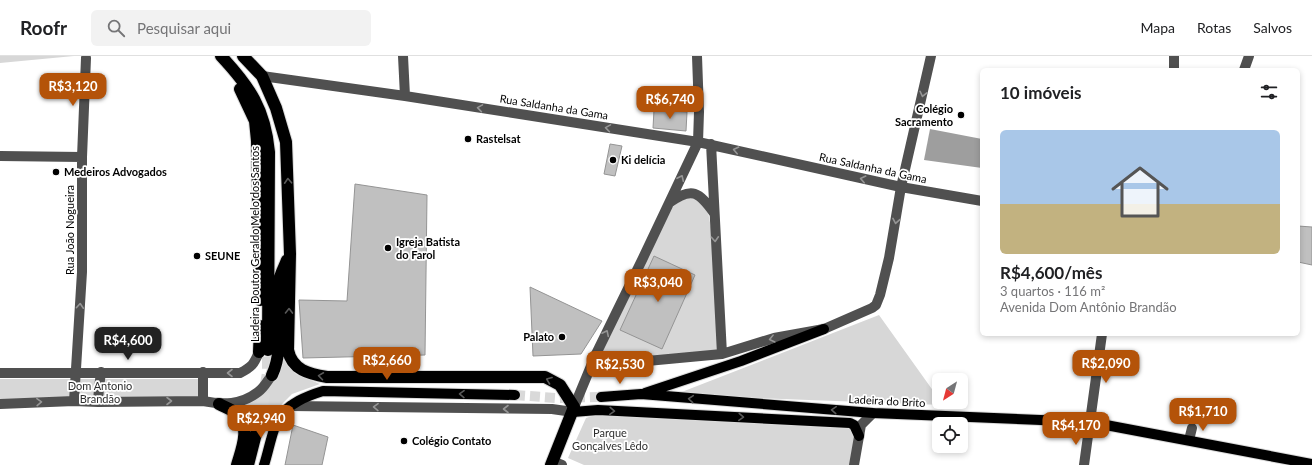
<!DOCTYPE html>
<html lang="pt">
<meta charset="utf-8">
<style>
:root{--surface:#fff;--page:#f2f2f2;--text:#202124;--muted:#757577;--line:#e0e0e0;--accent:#b45309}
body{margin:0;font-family:Lato,sans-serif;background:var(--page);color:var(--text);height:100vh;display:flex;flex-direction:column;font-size:15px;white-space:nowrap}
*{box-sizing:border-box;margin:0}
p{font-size:13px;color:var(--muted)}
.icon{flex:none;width:22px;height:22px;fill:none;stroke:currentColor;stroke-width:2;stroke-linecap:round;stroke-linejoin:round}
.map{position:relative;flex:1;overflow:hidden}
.details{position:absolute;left:980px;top:12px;width:320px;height:268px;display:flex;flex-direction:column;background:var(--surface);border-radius:6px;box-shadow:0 2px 6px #0003}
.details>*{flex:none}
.needle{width:26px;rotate:216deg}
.controls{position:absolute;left:932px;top:317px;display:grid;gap:8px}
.controls a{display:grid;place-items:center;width:36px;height:36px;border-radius:6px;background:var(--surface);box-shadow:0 2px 6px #0003;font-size:20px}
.price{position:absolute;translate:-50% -34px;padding:0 9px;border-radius:8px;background:var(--accent);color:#fff;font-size:13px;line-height:26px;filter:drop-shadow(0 1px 2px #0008)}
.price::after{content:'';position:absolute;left:50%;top:24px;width:12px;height:9px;margin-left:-6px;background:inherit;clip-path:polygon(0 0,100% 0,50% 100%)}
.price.current{background:#222;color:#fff}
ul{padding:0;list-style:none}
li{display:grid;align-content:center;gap:8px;height:212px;padding:0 20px}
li+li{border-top:1px solid var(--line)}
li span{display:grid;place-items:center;height:124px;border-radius:6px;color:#555}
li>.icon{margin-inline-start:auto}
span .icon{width:72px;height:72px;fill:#fffc;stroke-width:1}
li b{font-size:17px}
h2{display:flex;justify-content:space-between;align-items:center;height:48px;padding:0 20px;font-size:17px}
header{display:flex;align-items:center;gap:24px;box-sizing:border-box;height:56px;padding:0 20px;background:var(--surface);border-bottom:1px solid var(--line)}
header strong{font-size:19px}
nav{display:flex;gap:22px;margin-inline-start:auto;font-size:14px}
.search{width:280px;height:36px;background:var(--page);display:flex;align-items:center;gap:10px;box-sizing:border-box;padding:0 14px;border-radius:6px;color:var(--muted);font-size:15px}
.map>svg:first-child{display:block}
.green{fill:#d7d7d7}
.water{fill:#9e9e9e}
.building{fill:#c0c0c0;stroke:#949494}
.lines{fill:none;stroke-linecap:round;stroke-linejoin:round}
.major-tunnel{stroke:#d9d9d9;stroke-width:10;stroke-dasharray:10 5;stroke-linecap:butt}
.highway-tunnel{stroke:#d9d9d9;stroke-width:12;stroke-dasharray:12 6;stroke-linecap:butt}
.major-casing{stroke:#dbdbdb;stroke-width:12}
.highway-casing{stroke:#dbdbdb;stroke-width:14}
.minor{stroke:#505050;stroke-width:10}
.major{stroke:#000;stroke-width:10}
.highway{stroke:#000;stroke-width:12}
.oneway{stroke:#969696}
.oneway2{stroke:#595959}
.poi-dot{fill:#000;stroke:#fff;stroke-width:1.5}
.labels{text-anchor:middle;stroke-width:3.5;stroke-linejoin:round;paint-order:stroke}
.street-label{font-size:11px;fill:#000;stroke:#fff}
.poi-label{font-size:11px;font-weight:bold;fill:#000;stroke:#fff;text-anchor:start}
.park-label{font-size:11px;fill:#2e2e2e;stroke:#fff}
</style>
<header>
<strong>Roofr</strong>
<div class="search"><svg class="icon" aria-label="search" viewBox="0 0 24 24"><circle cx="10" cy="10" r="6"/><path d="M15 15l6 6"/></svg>Pesquisar aqui</div>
<nav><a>Mapa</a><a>Rotas</a><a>Salvos</a></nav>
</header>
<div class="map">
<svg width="1312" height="409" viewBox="0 0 1312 409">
<rect width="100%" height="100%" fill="#fff"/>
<path class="green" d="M0,0h74l-74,7z
M688,141h9l11,15 7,37 4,104 -107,10 -11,-10 65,-141 13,-10z
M879,259l60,84v3h2l2,3 -269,-10z
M284,302l12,16 24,10 -28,10 -9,9 -18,23 -16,-3 -16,-17 29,-12 14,-15z
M0,323h201l-4,27 -197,-1z
M601,357l251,12 9,10 -7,30h-270l-16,-7 18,-40z"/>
<path class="water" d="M930,73l52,10v29l-58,-8z"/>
<path class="building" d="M654,54l33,2 -1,19 -33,-3z
M610,88l12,2 -7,30 -11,-2z
M355,128l72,11 -2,160 -122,3 -4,-58 48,1z
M1298,170l14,1v38l-14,-3z
M654,200l41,19 -33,74 -42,-19z
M530,231l72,34 -21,33 -48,2z
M293,369l35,12 -6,28h-37z"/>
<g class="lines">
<path class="major-tunnel" d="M515,339l41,3 45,-1"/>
<path class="highway-tunnel" d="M259,366l9,-49v-23"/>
<g class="major-casing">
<path id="major" d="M645,337l96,-32 83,-32
M601,341l40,-3 232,19 217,9 222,42
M573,356l25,-2 252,13 4,2 5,11
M264,409c4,-11 9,-39 15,-47 10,-15 28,-22 44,-27l192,4"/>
</g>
<g class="highway-casing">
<path id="highway" d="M221,0c29,31 44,53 48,96l-1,198
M243,0l19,20 14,32 10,34 4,112 -2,96c4,20 21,24 39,27h218l15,8 14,22 -23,58
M240,33l15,32 2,20 3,159
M259,296l1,-26
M272,319c13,-27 4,-67 8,-97 1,-6 5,-12 7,-18
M219,348c5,3 12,5 17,9 15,14 6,35 1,52
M248,409l11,-43"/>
</g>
<path class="minor" d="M403,0l2,40
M1174,14v-14
M1244,14l5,-14
M262,20l143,20 293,46 203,45 81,14
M711,88l11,210
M0,100l82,1
M669,147c23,-17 30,-11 45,10
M596,298l13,9 6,1 107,-10 52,-16 50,-9 48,-21 4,-3 4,-10 9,-37 12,-71 30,-131
M0,317h240c12,-6 14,-9 19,-21
M74,345l8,-129v-115l4,-99
M203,345v-29
M98,346l1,-14 2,-16
M0,348l74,-3 24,1 105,-1c20,4 38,4 55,-9 6,-4 10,-12 14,-17
M290,350l262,3 21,3
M574,351l22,-53 46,-94 56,-118 1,-30 -2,-56
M1189,384l3,-12
M552,405l10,4
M854,409l7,-40 12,-12
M1084,409l18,-131"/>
<use href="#major" class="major"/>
<use href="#highway" class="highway"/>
</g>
<defs><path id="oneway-chevron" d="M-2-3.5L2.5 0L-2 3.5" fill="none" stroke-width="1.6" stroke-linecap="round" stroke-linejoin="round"/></defs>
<g class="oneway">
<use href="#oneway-chevron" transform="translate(923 38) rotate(103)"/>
<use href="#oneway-chevron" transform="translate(480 52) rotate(-171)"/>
<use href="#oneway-chevron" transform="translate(608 72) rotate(-171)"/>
<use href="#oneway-chevron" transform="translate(736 94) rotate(-167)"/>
<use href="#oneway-chevron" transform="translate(681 122) rotate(-65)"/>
<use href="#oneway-chevron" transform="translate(863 123) rotate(-167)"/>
<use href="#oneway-chevron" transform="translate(896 165) rotate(100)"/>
<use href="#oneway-chevron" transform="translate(715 183) rotate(87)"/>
<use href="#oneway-chevron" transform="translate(80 250) rotate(-86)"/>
<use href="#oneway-chevron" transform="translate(606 277) rotate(-64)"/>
<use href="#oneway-chevron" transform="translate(772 283) rotate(166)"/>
<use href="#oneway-chevron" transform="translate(230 317) rotate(-180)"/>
<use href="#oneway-chevron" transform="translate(169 345)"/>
<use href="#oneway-chevron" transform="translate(39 346) rotate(-2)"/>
<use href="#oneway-chevron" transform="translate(376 351) rotate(-179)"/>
<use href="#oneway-chevron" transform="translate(506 353) rotate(-180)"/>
</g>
<g class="oneway2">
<use href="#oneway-chevron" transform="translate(288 125) rotate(-93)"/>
<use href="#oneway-chevron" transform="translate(289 255) rotate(-89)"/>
<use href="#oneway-chevron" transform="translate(321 320) rotate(-172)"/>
<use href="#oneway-chevron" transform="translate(549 324) rotate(-159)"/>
<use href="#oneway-chevron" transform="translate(462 338) rotate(-179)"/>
<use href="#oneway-chevron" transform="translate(691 343) rotate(-175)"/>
<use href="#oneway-chevron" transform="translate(834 354) rotate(-176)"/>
<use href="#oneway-chevron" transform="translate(612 355) rotate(3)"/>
<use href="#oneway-chevron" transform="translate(741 361) rotate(3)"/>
</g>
<g class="poi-dot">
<circle cx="961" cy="59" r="4"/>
<circle cx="468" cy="83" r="4"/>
<circle cx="613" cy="104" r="4"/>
<circle cx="56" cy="116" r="4"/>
<circle cx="388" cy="192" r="4"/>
<circle cx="197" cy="200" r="4"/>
<circle cx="562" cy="281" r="4"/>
<circle cx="404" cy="385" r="4"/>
</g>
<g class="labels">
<g class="street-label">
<text transform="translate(554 51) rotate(9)" y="4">Rua Saldanha da Gama</text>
<text transform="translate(873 112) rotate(12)" y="4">Rua Saldanha da Gama</text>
<text transform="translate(70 174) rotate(-90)" y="4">Rua João Nogueira</text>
<text transform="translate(255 188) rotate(-90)" y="4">Ladeira Doutor Geraldo Melo dos Santos</text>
<text transform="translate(887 345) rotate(3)" y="4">Ladeira do Brito</text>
</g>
<g class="poi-label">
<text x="953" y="57" text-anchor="end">Colégio<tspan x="953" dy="13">Sacramento</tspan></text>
<text x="476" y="87">Rastelsat</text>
<text x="621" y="108">Ki delícia</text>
<text x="64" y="120">Medeiros Advogados</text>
<text x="396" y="190">Igreja Batista<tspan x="396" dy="13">do Farol</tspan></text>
<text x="205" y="204">SEUNE</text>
<text x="554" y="285" text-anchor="end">Palato</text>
<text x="412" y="389">Colégio Contato</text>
</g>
<g class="park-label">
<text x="100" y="334">Dom Antonio<tspan x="100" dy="13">Brandão</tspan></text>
<text x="610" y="381">Parque<tspan x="610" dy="13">Gonçalves Lêdo</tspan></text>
</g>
</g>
</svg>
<div class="controls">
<a><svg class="needle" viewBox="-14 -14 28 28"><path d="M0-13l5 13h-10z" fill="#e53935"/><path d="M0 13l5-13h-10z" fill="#757577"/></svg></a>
<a><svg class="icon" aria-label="locate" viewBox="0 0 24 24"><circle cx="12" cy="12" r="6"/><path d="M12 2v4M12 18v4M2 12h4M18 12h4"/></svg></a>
</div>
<b class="price" style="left:73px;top:51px">R$3,120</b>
<b class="price" style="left:670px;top:64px">R$6,740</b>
<b class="price" style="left:658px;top:247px">R$3,040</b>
<b class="price current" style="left:128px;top:305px">R$4,600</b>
<b class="price" style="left:387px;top:325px">R$2,660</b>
<b class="price" style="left:1106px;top:328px">R$2,090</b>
<b class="price" style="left:620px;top:329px">R$2,530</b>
<b class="price" style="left:1203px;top:376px">R$1,710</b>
<b class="price" style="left:261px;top:383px">R$2,940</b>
<b class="price" style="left:1076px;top:390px">R$4,170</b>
<section class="details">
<h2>10 imóveis<svg class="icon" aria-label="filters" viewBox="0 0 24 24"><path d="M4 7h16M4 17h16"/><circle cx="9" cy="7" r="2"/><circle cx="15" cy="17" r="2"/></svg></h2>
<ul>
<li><span style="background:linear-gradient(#a9c7e8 60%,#c2b280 0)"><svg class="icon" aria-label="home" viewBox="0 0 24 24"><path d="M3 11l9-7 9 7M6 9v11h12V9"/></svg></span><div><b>R$4,600/mês</b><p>3 quartos · 116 m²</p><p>Avenida Dom Antônio Brandão</p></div></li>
</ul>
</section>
</div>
